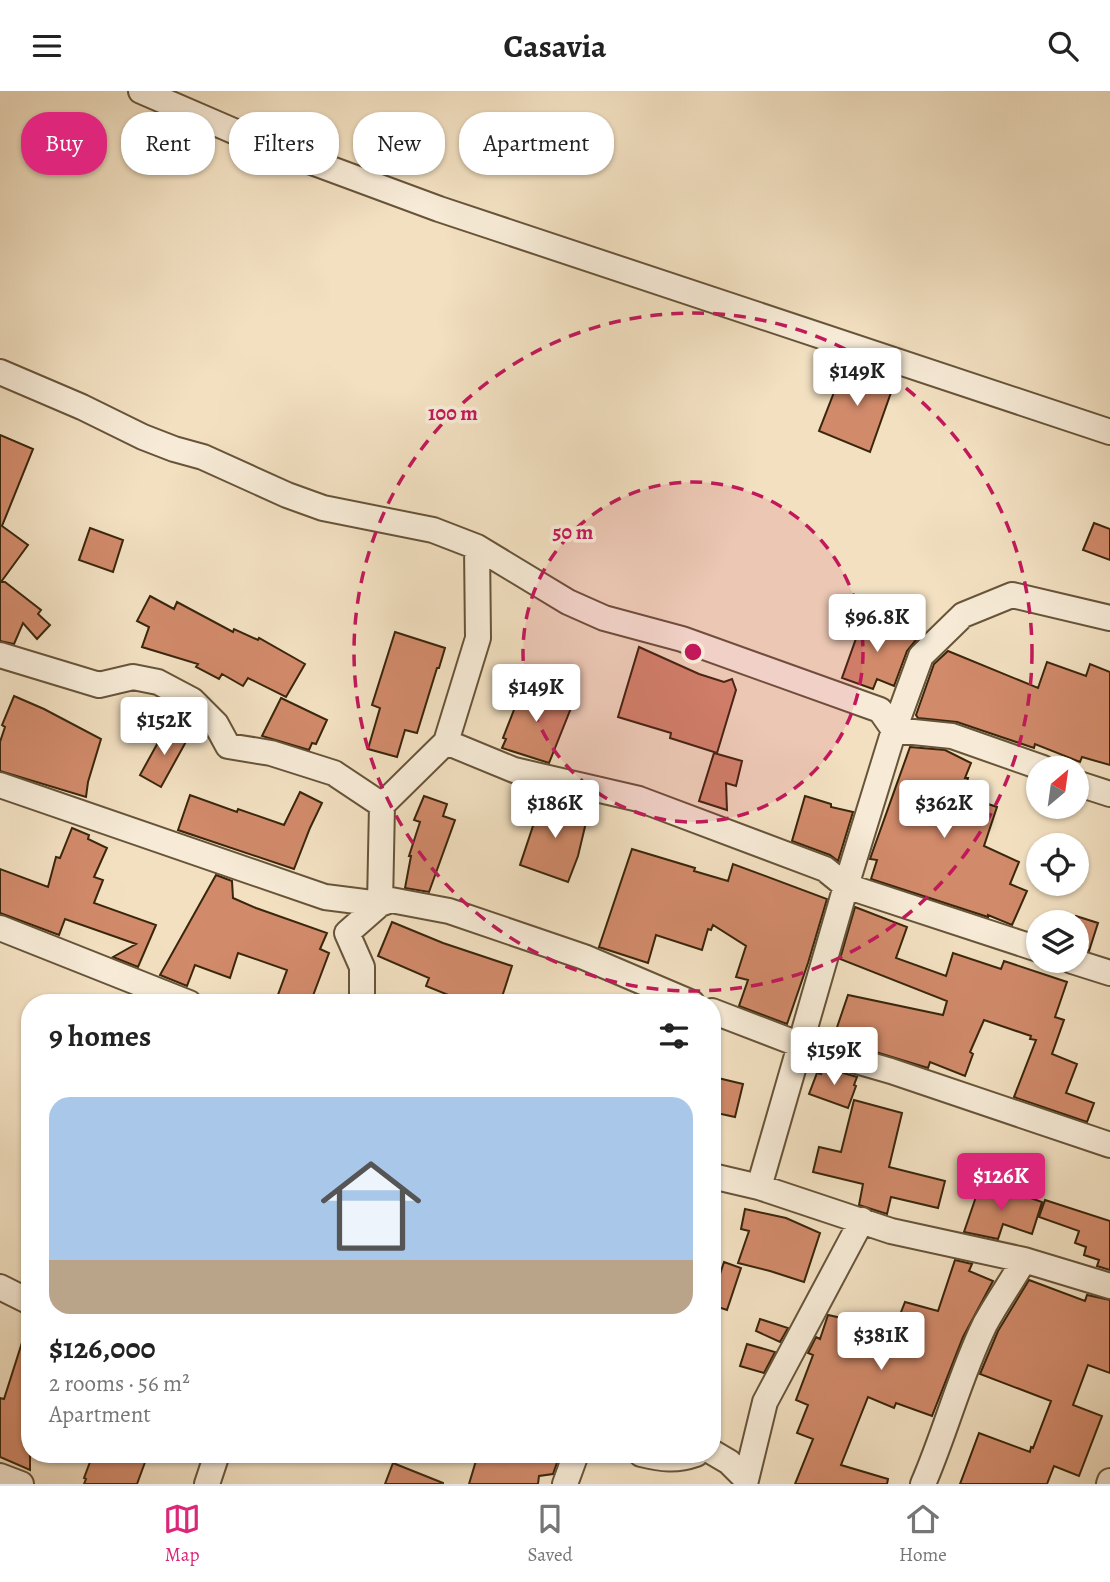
<!DOCTYPE html>
<meta charset="utf-8">
<style>
:root{--surface:#fff;--page:#f6f6f6;--text:#222;--muted:#767676;--line:#e0e0e0;--accent:#db2777}
body{margin:0;font-family:Alegreya,serif;background:var(--page);color:var(--text);height:100vh;display:flex;flex-direction:column;font-size:26px;white-space:nowrap}
*{box-sizing:border-box;margin:0}
p{font-size:23px;color:var(--muted)}
.icon{flex:none;width:38px;height:38px;fill:none;stroke:currentColor;stroke-width:2;stroke-linecap:round;stroke-linejoin:round}
.map{position:relative;flex:1;overflow:hidden}
.drawer{position:absolute;left:21px;top:903px;width:700px;height:469px;display:flex;flex-direction:column;background:var(--surface);border-radius:28px;box-shadow:0 2px 5px #0004}
.drawer>*{flex:none}
.banner{position:absolute;left:21px;top:21px;width:700px;height:63px;display:flex;gap:14px}
.needle{width:46px;rotate:29deg}
.controls{position:absolute;left:1026px;top:665px;display:grid;gap:14px}
.controls a{display:grid;place-items:center;width:63px;height:63px;border-radius:50%;background:var(--surface);box-shadow:0 2px 5px #0004;font-size:35px}
.price{position:absolute;translate:-50% -60px;padding:0 16px;border-radius:7px;background:#fff;color:#222;font-size:23px;line-height:46px;filter:drop-shadow(0 2px 4px #0008)}
.price::after{content:'';position:absolute;left:50%;top:42px;width:21px;height:16px;margin-left:-10px;background:inherit;clip-path:polygon(0 0,100% 0,50% 100%)}
.price.selected{background:var(--accent);color:#fff}
ul{padding:0;list-style:none}
li{display:grid;align-content:center;gap:14px;height:371px;padding:0 28px}
li span{display:grid;place-items:center;height:217px;border-radius:21px;color:#555}
li>.icon{margin-inline-start:auto}
span .icon{width:126px;height:126px;fill:#fffc;stroke-width:1}
li b{font-size:30px}
h2{display:flex;justify-content:space-between;align-items:center;height:84px;padding:0 28px;font-size:30px}
.chip{padding:0 24px;border-radius:28px;background:var(--surface);box-shadow:0 2px 5px #0004;font-size:24px;line-height:63px}
.chip.selected{background:var(--accent);color:#fff}
header{display:flex;justify-content:space-between;align-items:center;height:91px;padding:0 28px;background:var(--surface);font-size:32px;font-weight:600}
.tab-bar{display:flex;justify-content:space-around;align-items:center;height:98px;border-top:2px solid var(--line);background:var(--surface);font-size:19px;color:var(--muted)}
.tab-bar a{display:grid;justify-items:center;gap:4px}
.tab-bar .selected{color:var(--accent)}
.map>svg:first-child{display:block}
.building{fill:#d18a6a;stroke:#39260c;stroke-width:2}
.lines{fill:none;stroke-linecap:round;stroke-linejoin:round}
.minor-casing{stroke:#675439;stroke-width:28}
.minor{stroke:#f7ebd7;stroke-width:24}
.ring{fill:none;stroke:#c2185b;stroke-width:3.5;stroke-dasharray:12 9}
.centre{fill:#c2185b;stroke:#f7ebd7;stroke-width:3.5}
.ring-label{font-size:21px;text-anchor:middle;font-weight:bold;fill:#c2185b;stroke:#f7ebd7;stroke-width:7;stroke-linejoin:round;paint-order:stroke}
</style>
<header><svg class="icon" aria-label="menu" viewBox="0 0 24 24"><path d="M4 6h16M4 12h16M4 18h16"/></svg>Casavia<svg class="icon" aria-label="search" viewBox="0 0 24 24"><circle cx="10" cy="10" r="6"/><path d="M15 15l6 6"/></svg></header>
<div class="map">
<svg width="1110" height="1393" viewBox="0 0 1110 1393">
<rect width="100%" height="100%" fill="#f2e0c1"/>
<filter id="stains"><feTurbulence type="fractalNoise" baseFrequency=".00286" numOctaves="4"/><feColorMatrix values="0 0 0 0 .2 0 0 0 0 .09 0 0 0 0 .02 0 0 0 .5 -.17"/></filter>
<radialGradient id="worn" r=".72"><stop offset=".6" stop-color="#630" stop-opacity="0"/><stop offset="1" stop-color="#630" stop-opacity=".3"/></radialGradient>
<path class="building" d="M845,273l49,20 -24,68 -51,-21z
M0,344l33,14 -31,77 26,19 -27,37h4l36,28 -3,4 12,11 -13,14 -14,-16 -9,21 -14,-3z
M1094,432l16,6v31l-27,-10z
M90,437l33,12 -10,32 -34,-12z
M150,505l24,13 3,-7 56,30 1,-3 24,11 1,-2 46,26 -19,33 -38,-19 -5,8 -21,-12 -3,5 -23,-12 2,-3 -56,-17 7,-20 -12,-6z
M864,525l29,10 -1,5 24,9 -9,11 -13,35 -17,-7 -4,10 -31,-11z
M395,541l50,16 -6,20h-2l-20,65 -12,-3 -8,27 -29,-8 12,-41 -8,-3z
M639,556l60,27 25,8 8,-3 4,11 -19,63 -47,-15 1,-5 -53,-16z
M948,560l90,37 9,-26 39,14 4,-12 20,8v93l-28,-8 -2,5 -45,-18 -1,4 -77,-26 -39,-4 -2,-3 18,-51z
M524,593l49,19 -24,60 -47,-15 4,-9 -3,-1z
M14,605l30,13 57,30 -13,43 -2,15 -86,-26v-29l5,-15 -3,-2z
M281,607l46,22 -11,24 -4,-1 -3,7 -47,-14z
M166,637l22,10 -27,49 -21,-12z
M910,656l35,3 26,13 -6,15h3l-4,18 33,11 -13,39 35,16 -9,22 17,7 -15,34 -24,-10v2l-117,-38 6,-19 -7,-1z
M714,662l28,8 -6,25 -10,-3 1,27 -28,-9z
M300,701l22,11 -12,25 -16,41 -116,-39 12,-35 47,17 1,-3 46,16z
M424,705l23,8 -4,12 12,4 -26,72 -24,-4 6,-32h-2l11,-34 -6,-2z
M543,705l45,18 -10,42 -10,26 -48,-17z
M805,705l26,8v3l22,5 -15,49 -8,-6 -38,-14z
M72,737l17,7 -1,4 19,9 -13,29 9,3 -9,23 62,22 -18,42 -25,-10 23,-13 -71,-25 -6,16 -59,-22v-44l48,18 8,-30 4,1z
M632,758l63,19 -1,3 34,10 5,-17 94,35 -19,64 -21,61 -48,-18 9,-26 -12,-3 10,-31 -33,-21 -2,5 -3,-1 -6,21 -46,-15 -8,28 -49,-16z
M216,784l16,6 1,17 23,10 71,25 -7,16 9,4 -18,48 -8,-3 -3,5h-25l12,-33 -49,-17 -8,25 -35,-13 -8,21 -27,-11z
M855,816l52,20 -11,31 50,18 7,-23 48,16 3,-8 63,21 -12,35 9,3 -12,34 25,10 -11,29 28,10 -7,19 -73,-25 22,-57 -6,-1 1,-3 -47,-16 -14,32 3,2 -8,22 -35,-14 -2,6 -95,-29 15,-44 95,20 4,-14 -107,-42z
M1076,825l22,7 -9,28 -13,-4z
M392,831l51,21 69,23 -12,37h-32l-42,-17 3,-8 -51,-22z
M823,976l34,10 -3,8 2,1 -8,22 -39,-14 8,-21 4,1z
M718,987l25,6 -8,33 -23,-5v-13z
M854,1009l48,13 -13,54 56,14 -7,27 -47,-11 -4,17 -28,-9 4,-21 -50,-12 6,-25 22,5z
M980,1094l35,12 2,-4 25,9 -10,32 -29,-10 -5,15 -34,-7z
M1045,1109l65,21v49l-13,-4 2,-6 -15,-5 2,-8 -11,-4 4,-12 -40,-14z
M745,1118l41,9 34,15 -16,49 -34,-11 -32,-8 11,-32 -8,-2z
M955,1169l17,4 -3,7 24,10 -30,56 -31,79 -36,-13 -2,5 -26,-11 -27,68 47,14 -1,5h-92l18,-45 -16,-6 11,-28 -12,-5 17,-45 -5,-2 8,-16 4,2 8,-24 41,9 4,-9 23,10 9,-23 33,9z
M724,1171l17,6 -14,42 -15,-5v-34l8,3z
M1029,1189l56,21 2,-6 23,5v73l-22,-8 -15,40 29,11 -23,60 -25,-10 -7,18h-87l19,-51 51,19 1,-5 2,1 18,-47 -71,-27 18,-43z
M760,1228l28,9 -8,14 -24,-11z
M26,1239l4,1v139l-30,-13v-59l4,1z
M747,1253l28,8 -11,21 -24,-7z
M93,1363h55l-11,30h-53l2,-5 -2,-1z
M478,1363h82l-7,20 -14,2 -1,8h-69z
M393,1372l50,20v1h-58z"/>
<g class="lines">
<g class="minor-casing">
<path id="minor" d="M141,0l125,54 173,64 671,223
M0,281l82,35 61,30 31,12 29,8 84,38 36,13 110,22 44,17 91,55 36,16 78,21 198,71 14,20 58,6 91,32
M0,564l99,30 34,-8 25,5 34,18 24,24 12,22 43,7 63,20 48,32 -2,99 -33,29 15,34v36
M446,651l68,28 125,29 186,70 21,17 192,63
M1076,692l34,11
M0,694l325,112 55,7 11,-4 58,11 135,46 108,46
M382,714l64,-63 32,-104 -1,-91
M0,837l189,75
M1072,870l38,12
M712,920l86,33 93,27 219,74
M712,1085l47,11 132,44 133,29 86,26
M759,1096l87,-301 48,-156 27,-74 42,-41 49,-20 98,23
M0,1196l30,15
M712,1361l17,10 17,17
M641,1363c21,5 35,7 55,0
M0,1385l21,8
M207,1393l10,-30
M565,1393l11,-30
M745,1393l20,-82 97,-182
M923,1393c23,-53 37,-109 62,-160 12,-22 27,-43 39,-64
M1109,1393l1,-3"/>
</g>
<use href="#minor" class="minor"/>
</g>
<circle cx="693" cy="561" r="170" fill="#c2185b" fill-opacity=".12"/>
<g class="ring">
<circle cx="693" cy="561" r="170"/>
<circle cx="693" cy="561" r="339"/>
</g>
<circle cx="693" cy="561" r="10" class="centre"/>
<g class="ring-label">
<text x="453" y="329">100 m</text>
<text x="573" y="448">50 m</text>
</g>
<rect width="100%" height="100%" filter="url(#stains)"/>
<rect width="100%" height="100%" fill="url(#worn)"/>
</svg>
<div class="controls">
<a><svg class="needle" viewBox="-14 -14 28 28"><path d="M0-13l5 13h-10z" fill="#e53935"/><path d="M0 13l5-13h-10z" fill="#767676"/></svg></a>
<a><svg class="icon" aria-label="locate" viewBox="0 0 24 24"><circle cx="12" cy="12" r="6"/><path d="M12 2v4M12 18v4M2 12h4M18 12h4"/></svg></a>
<a><svg class="icon" aria-label="layers" viewBox="0 0 24 24"><path d="M12 4l9 5-9 5-9-5zM3 14l9 5 9-5"/></svg></a>
</div>
<b class="price" style="left:857px;top:317px">$149K</b>
<b class="price" style="left:877px;top:563px">$96.8K</b>
<b class="price" style="left:536px;top:633px">$149K</b>
<b class="price" style="left:164px;top:666px">$152K</b>
<b class="price" style="left:555px;top:749px">$186K</b>
<b class="price" style="left:944px;top:749px">$362K</b>
<b class="price" style="left:834px;top:996px">$159K</b>
<b class="price selected" style="left:1001px;top:1122px">$126K</b>
<b class="price" style="left:881px;top:1281px">$381K</b>
<div class="banner">
<a class="chip selected">Buy</a>
<a class="chip">Rent</a>
<a class="chip">Filters</a>
<a class="chip">New</a>
<a class="chip">Apartment</a>
</div>
<section class="drawer">
<h2>9 homes<svg class="icon" aria-label="filters" viewBox="0 0 24 24"><path d="M4 7h16M4 17h16"/><circle cx="9" cy="7" r="2"/><circle cx="15" cy="17" r="2"/></svg></h2>
<ul>
<li><span style="background:linear-gradient(#a9c7e8 75%,#b9a48a 0)"><svg class="icon" aria-label="home" viewBox="0 0 24 24"><path d="M3 11l9-7 9 7M6 9v11h12V9"/></svg></span><div><b>$126,000</b><p>2 rooms · 56 m²</p><p>Apartment</p></div></li>
</ul>
</section>
</div>
<nav class="tab-bar">
<a class="selected"><svg class="icon" aria-label="map" viewBox="0 0 24 24"><path d="M3 6l6-2 6 2 6-2v14l-6 2-6-2-6 2zM9 4v14M15 6v14"/></svg>Map</a>
<a><svg class="icon" aria-label="saved" viewBox="0 0 24 24"><path d="M7 4h10v16l-5-4-5 4z"/></svg>Saved</a>
<a><svg class="icon" aria-label="home" viewBox="0 0 24 24"><path d="M3 11l9-7 9 7M6 9v11h12V9"/></svg>Home</a>
</nav>
